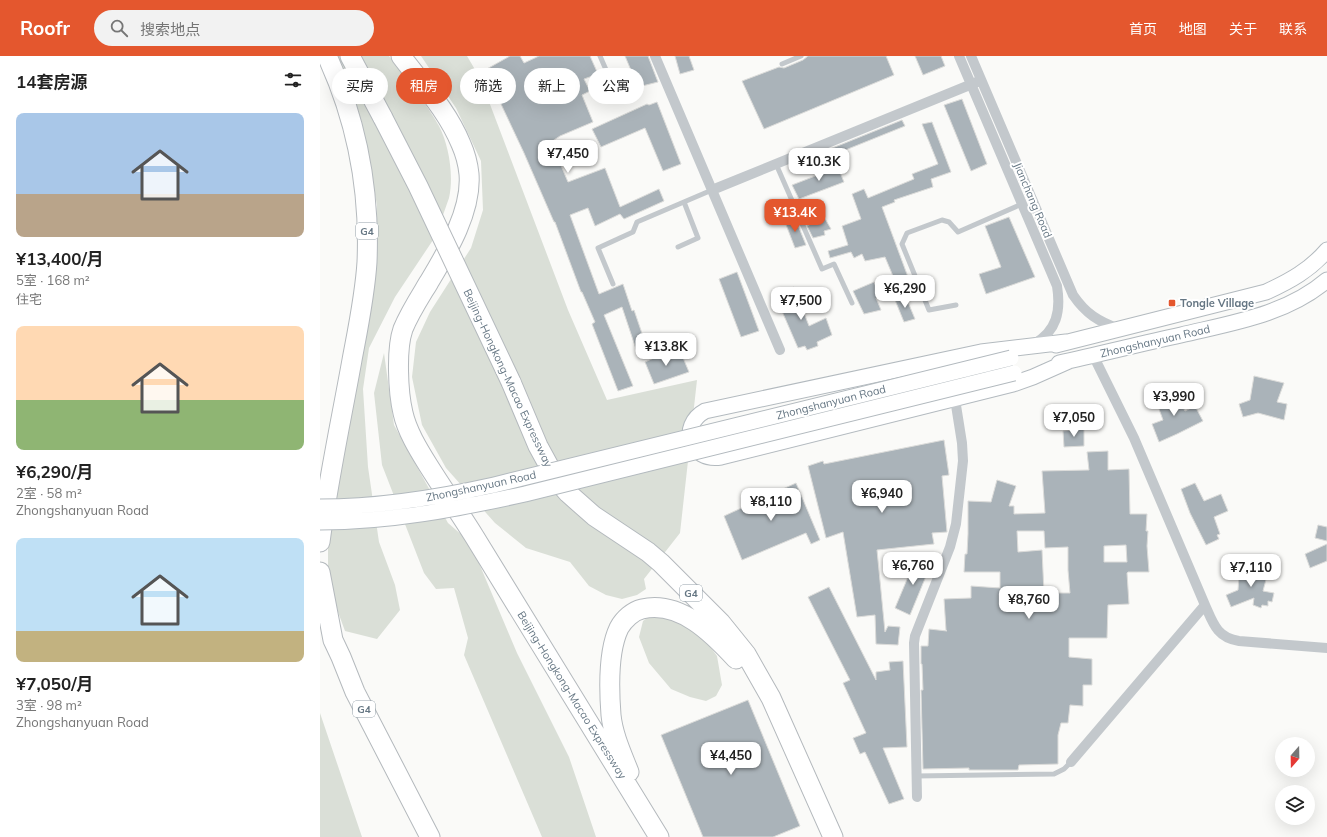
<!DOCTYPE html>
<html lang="zh">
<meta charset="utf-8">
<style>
:root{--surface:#fff;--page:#f2f2f2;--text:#222;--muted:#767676;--accent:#e4572e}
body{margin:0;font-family:Mulish,"Noto Sans SC",sans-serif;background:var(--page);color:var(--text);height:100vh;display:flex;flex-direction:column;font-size:15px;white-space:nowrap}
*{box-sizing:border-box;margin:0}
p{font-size:13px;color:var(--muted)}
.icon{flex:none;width:22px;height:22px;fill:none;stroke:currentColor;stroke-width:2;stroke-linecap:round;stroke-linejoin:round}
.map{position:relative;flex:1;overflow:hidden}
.panel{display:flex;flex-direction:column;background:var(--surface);width:320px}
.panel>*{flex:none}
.hud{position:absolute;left:12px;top:12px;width:380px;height:36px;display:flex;gap:8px}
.needle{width:26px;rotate:200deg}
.buttons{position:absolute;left:955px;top:681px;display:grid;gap:8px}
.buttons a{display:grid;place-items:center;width:40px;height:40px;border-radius:50%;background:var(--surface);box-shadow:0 4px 16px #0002;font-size:20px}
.price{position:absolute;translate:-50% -34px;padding:0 9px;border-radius:8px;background:#fff;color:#222;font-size:13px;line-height:26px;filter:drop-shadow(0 1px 2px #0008)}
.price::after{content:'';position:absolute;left:50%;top:24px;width:12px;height:9px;margin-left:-6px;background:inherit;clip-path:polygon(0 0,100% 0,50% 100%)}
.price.selected{background:var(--accent);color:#fff}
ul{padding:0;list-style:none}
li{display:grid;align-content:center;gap:8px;height:212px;padding:0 16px}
li span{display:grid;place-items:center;height:124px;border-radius:8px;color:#555}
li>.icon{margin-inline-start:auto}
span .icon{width:72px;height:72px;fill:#fffc;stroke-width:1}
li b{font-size:17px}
h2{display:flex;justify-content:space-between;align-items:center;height:48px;padding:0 16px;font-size:17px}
.pill{padding:0 14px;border-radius:18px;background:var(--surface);box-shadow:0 4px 16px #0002;font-size:14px;line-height:36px}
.pill.selected{background:var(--accent);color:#fff}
header{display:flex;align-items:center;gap:24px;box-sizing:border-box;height:56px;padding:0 20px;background:var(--accent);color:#fff}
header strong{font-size:19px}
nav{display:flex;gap:22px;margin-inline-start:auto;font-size:14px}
.search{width:280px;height:36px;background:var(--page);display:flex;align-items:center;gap:10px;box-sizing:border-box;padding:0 14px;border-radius:22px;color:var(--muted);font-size:15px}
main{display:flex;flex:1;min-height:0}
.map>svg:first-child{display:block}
.green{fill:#dadfd7}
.building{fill:#aab3b9;stroke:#dcdcda;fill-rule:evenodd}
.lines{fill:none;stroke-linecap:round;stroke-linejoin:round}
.secondary-casing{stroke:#b3babf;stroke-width:17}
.motorway-casing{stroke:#b4b9bd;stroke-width:21}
.service{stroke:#c3c8cc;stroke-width:5}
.minor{stroke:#c3c8cc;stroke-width:10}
.secondary{stroke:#fff;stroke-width:15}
.motorway{stroke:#fff;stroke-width:19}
.secondary-bridge-casing{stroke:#b3babf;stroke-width:17;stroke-linecap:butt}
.motorway-bridge-casing{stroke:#b4b9bd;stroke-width:21;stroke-linecap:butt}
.secondary-bridge{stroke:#fff;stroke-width:15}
.motorway-bridge{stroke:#fff;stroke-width:19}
.poi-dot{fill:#e4572e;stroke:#fff;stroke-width:1.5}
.labels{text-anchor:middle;stroke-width:4;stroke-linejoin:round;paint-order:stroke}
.shield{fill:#fff;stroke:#939fa8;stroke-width:1}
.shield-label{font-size:10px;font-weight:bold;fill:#657683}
.street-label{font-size:11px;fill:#657683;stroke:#fff}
.poi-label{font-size:11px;font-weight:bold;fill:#657683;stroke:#fff;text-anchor:start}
</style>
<header>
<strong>Roofr</strong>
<div class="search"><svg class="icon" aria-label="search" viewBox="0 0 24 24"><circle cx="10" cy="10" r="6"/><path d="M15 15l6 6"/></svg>搜索地点</div>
<nav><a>首页</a><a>地图</a><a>关于</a><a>联系</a></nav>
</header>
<main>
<section class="panel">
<h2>14套房源<svg class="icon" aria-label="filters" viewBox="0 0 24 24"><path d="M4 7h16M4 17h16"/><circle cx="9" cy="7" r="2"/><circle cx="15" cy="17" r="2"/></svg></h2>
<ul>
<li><span style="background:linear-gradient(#a9c7e8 65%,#b9a48a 0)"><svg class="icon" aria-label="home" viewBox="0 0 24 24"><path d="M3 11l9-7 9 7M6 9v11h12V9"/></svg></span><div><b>¥13,400/月</b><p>5室 · 168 m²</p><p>住宅</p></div></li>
<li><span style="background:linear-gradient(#ffd9b3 60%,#8fb573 0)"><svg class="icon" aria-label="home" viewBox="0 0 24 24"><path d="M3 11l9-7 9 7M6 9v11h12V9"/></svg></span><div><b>¥6,290/月</b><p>2室 · 58 m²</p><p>Zhongshanyuan Road</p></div></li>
<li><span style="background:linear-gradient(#bfe0f5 75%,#c2b280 0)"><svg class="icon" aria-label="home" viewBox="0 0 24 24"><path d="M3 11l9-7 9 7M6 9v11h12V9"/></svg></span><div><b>¥7,050/月</b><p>3室 · 98 m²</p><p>Zhongshanyuan Road</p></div></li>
</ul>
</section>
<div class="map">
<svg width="1007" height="781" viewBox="0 0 1007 781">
<rect width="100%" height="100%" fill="#fafaf8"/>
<path class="green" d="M10,0h11l90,173 2,11 -38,57 -26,51 -6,41 5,78 11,75 16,43 5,25 -23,29 -32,-8 -7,-19 -10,-43v-25l28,-167 14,-72 7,-100 -15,-77z
M32,0h37c17,23 36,45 50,70 10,19 15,50 10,72 -2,6 -4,11 -6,17z
M101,0h46l13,22 88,232 39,90 90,-20 -17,153 -36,46 2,10 -9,6 -15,4 -16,-4 -17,-9 -19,-24 -44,-14 -31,-25 -49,-55 -24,-43 -10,-48 4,-35 14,-30 41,-64 12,-38 -2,-49 -25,-53z
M64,297l10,72 54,98 22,19 47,111 52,104 27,80h-54l-78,-182 4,-17 -14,-50 -18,1 -12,-16 -42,-108 -8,-72z
M331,559l22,1 24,13 20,27 5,29 -6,11 -10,5 -16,-4 -19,-8 -22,-26 -10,-26 4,-16z
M0,657l42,124h-42z"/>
<path class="building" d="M190,0h10l4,7 15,-7h51l8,18 -14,5 6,12 -8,4 11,27 -33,14 -9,6 17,40 37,-14 15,39 39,-18 5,12 -40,18 -4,-5 -25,12 -7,-18 -18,7 29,79 24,-10 9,27 2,-1 13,38 -10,4 -15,-45 -18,8 29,71 -15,5 -26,-67 3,-2 -13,-30h-1l-26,-70h-1l-30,-69 -39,-83z
M305,0h23l10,26 -20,5z
M355,0h14l5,14 -14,4z
M488,0h78l8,19 -130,54 -22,-48 37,-14 5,1 19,-8z
M595,0h26l4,10 -22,9z
M642,43l25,65 -16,7 -27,-66z
M337,46l24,62 -18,7 -18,-43 -44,19 -9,-18 55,-25 2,1z
M582,64l3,6 -72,29 -3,-6z
M612,66l19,50 -20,7 2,8 -39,13 1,2 -13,5 29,78 -13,3 -13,-31 -20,4 -3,-7 -8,4 -3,-6 -21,6 -2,-7 20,-6 -6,-19 19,-7 -9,-25 12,-5 4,9 46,-19 -2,-5 26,-10 -16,-40z
M516,107l8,19 -45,17 -7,-14 31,-12 -1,-5z
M504,161l7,12 -7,2 1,4 -12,3 -6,-12z
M689,161l26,60 -49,17 -7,-20 22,-7 -16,-41z
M475,162l11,27 -11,3 -10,-26z
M417,216l22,59 -18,6 -22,-58z
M554,226l6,15 -4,1 5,12 -17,4 -11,-23z
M474,231l15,39 17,-8 6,17 -15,7 1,4 -11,4 -2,-4 -7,2 -23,-53z
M585,239l10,24 -11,3 -9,-22z
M347,296l3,6 11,-5 8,19 -35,12 -9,-22z
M934,320l30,7 -7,19 10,2 -3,16 -26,-7 -15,4 -4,-13 11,-4z
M854,334l11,21 10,-5 8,15 -26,13 -18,8 -7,-18 11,-4 -8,-22z
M764,373v17l-20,1 -1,-16z
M624,384l5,35 -7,1 5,56 -15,1 2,11 -57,6 8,82 3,-6 12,1 -2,18 -22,-1 -1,-29 -18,2 -14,-85 -17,6 -18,-72 15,-5 1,3z
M788,395v19l21,-1 1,45h17l-1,17h2l-1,15 2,26h-21l-1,1 2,31 -21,1 -1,33h-38v19l23,2v26h-9v21l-13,-1 -2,18h-7l-3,12v29l-39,1 -1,5h-49v-2l-46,1 -2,-79h2l-1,-26h-1v-18h7l1,-17 18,2 -1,-1 -2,-31 27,-1v-12l29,2v-16h-36l1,-18h2l1,-20v-33l23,1 6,-22 19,6 -7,20h5v8l31,-1 -3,-42 47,-1 -2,-18zM697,475h27l1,17 23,-1v23l2,23h-26l-2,-43 -24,2zM806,489l1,17h-23v-16z
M476,427l24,57 -9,4 -5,-11 -64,27 -18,-44z
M875,427l9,18 17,-7 7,17 -14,6 6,17 -3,1 2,4 -13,6 -16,-32 -9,-24z
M998,469l9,2v14l-12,-3z
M1007,488v17l-17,7 -5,-14z
M596,502l15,6 -21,51 -15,-7z
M916,509l32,7 -5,19 11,2 -2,9 -4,-1v5l-6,-1 -1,3 -8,-3 1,-7 -23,9 -5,-12 12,-5 1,-14 -5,-2z
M509,531l47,93v-8l14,-2 -1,-8 14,-1 4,86 -24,1 21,51 -15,5 -24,-52 -5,2 -7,-16 13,-5 -23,-50 7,-3 -42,-83z
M428,644l52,126 -27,11h-70l-42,-102z"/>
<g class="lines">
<g class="secondary-casing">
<path id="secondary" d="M746,286l-85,10 -276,59c-27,15 -15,51 16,46l292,-73 20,-7 36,-16
M736,289l210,-53c24,-11 44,-22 61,-42
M739,307c41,-9 81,-19 122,-28 50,-12 105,-20 146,-55"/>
</g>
<g class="motorway-casing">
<path id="motorway" d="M30,0l33,62
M81,0c21,28 46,54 60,88 4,9 7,20 8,30 3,37 -22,78 -40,108 -9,15 -19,30 -26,47 -7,20 -5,63 0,84 4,18 15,36 25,52 15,24 31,47 46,71 61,101 124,200 185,301
M191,326l27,64 18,33 12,14 26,23 54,36 13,11 60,60 25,31 25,44 62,139
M0,486c8,-61 21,-121 32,-182 6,-32 13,-65 15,-98 3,-72 -10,-141 -40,-206
M0,516l13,68 8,17 14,35 75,145
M309,716c-7,-18 -16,-37 -18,-57 -2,-26 -3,-64 8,-87 5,-9 14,-17 23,-19 38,-9 71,25 94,50"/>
</g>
<path class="service" d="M280,0l17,39
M462,8l19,-8
M456,108l46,105 12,-5 18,39
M358,191l20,-9 -14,-36
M293,228l-15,-36 35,-16 4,-10 75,-32
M636,249l-27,5 -27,-66 5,-11 35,-13 7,2 9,10 64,-28
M596,720l138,-2 10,-5 7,-7"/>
<path class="minor" d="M335,0l125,294
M639,0l98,230c4,25 0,45 -23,58
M651,0l102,239c13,19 25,26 46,34
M392,134l265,-108
M885,549c8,18 12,33 34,36l88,7
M751,706l134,-157 -71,-167 -41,-83
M597,741l-3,-154 1,-7 35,-89 6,-23 7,-63 -1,-18 -7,-44"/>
<use href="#secondary" class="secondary"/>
<use href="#motorway" class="motorway"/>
<g class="secondary-bridge-casing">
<path id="secondary-bridge" d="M0,451c59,0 116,-9 174,-22l517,-127
M0,466c71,0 137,-13 205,-28l489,-121"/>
</g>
<g class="motorway-bridge-casing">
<path id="motorway-bridge" d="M63,62l35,68 93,196"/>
</g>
<use href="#secondary-bridge" class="secondary-bridge"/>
<use href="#motorway-bridge" class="motorway-bridge"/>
</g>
<rect class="poi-dot" x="848" y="243" width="8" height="8" rx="2"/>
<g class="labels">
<g class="shield">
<rect x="36" y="167" width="22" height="16" rx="3"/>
<rect x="360" y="529" width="22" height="16" rx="3"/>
<rect x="33" y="645" width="22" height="16" rx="3"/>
</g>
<g class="shield-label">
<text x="47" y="179">G4</text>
<text x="371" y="541">G4</text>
<text x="44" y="657">G4</text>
</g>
<g class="street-label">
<text transform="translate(713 144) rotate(67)" y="4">Jianchang Road</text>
<text transform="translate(835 285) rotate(-13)" y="4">Zhongshanyuan Road</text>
<text transform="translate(188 322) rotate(65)" y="4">Beijing-Hongkong-Macao Expressway</text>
<text transform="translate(511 346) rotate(-14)" y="4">Zhongshanyuan Road</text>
<text transform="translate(161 430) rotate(-12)" y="4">Zhongshanyuan Road</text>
<text transform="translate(252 639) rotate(58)" y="4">Beijing-Hongkong-Macao Expressway</text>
</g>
<g class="poi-label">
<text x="860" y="251">Tongle Village</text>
</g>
</g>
</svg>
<div class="buttons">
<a><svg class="needle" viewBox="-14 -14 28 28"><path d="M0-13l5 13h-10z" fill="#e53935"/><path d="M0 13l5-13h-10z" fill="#767676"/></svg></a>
<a><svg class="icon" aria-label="layers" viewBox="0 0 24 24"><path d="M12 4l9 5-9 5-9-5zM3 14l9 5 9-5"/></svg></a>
</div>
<b class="price" style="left:248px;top:118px">¥7,450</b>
<b class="price" style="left:499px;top:126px">¥10.3K</b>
<b class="price selected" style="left:475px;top:177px">¥13.4K</b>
<b class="price" style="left:585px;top:253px">¥6,290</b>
<b class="price" style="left:481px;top:265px">¥7,500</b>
<b class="price" style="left:346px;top:311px">¥13.8K</b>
<b class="price" style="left:854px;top:361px">¥3,990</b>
<b class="price" style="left:754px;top:382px">¥7,050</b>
<b class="price" style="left:562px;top:458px">¥6,940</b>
<b class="price" style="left:451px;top:466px">¥8,110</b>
<b class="price" style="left:593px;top:530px">¥6,760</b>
<b class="price" style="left:931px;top:532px">¥7,110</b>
<b class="price" style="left:709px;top:564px">¥8,760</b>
<b class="price" style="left:411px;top:720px">¥4,450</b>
<div class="hud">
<a class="pill">买房</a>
<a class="pill selected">租房</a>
<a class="pill">筛选</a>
<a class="pill">新上</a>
<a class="pill">公寓</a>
</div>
</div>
</main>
